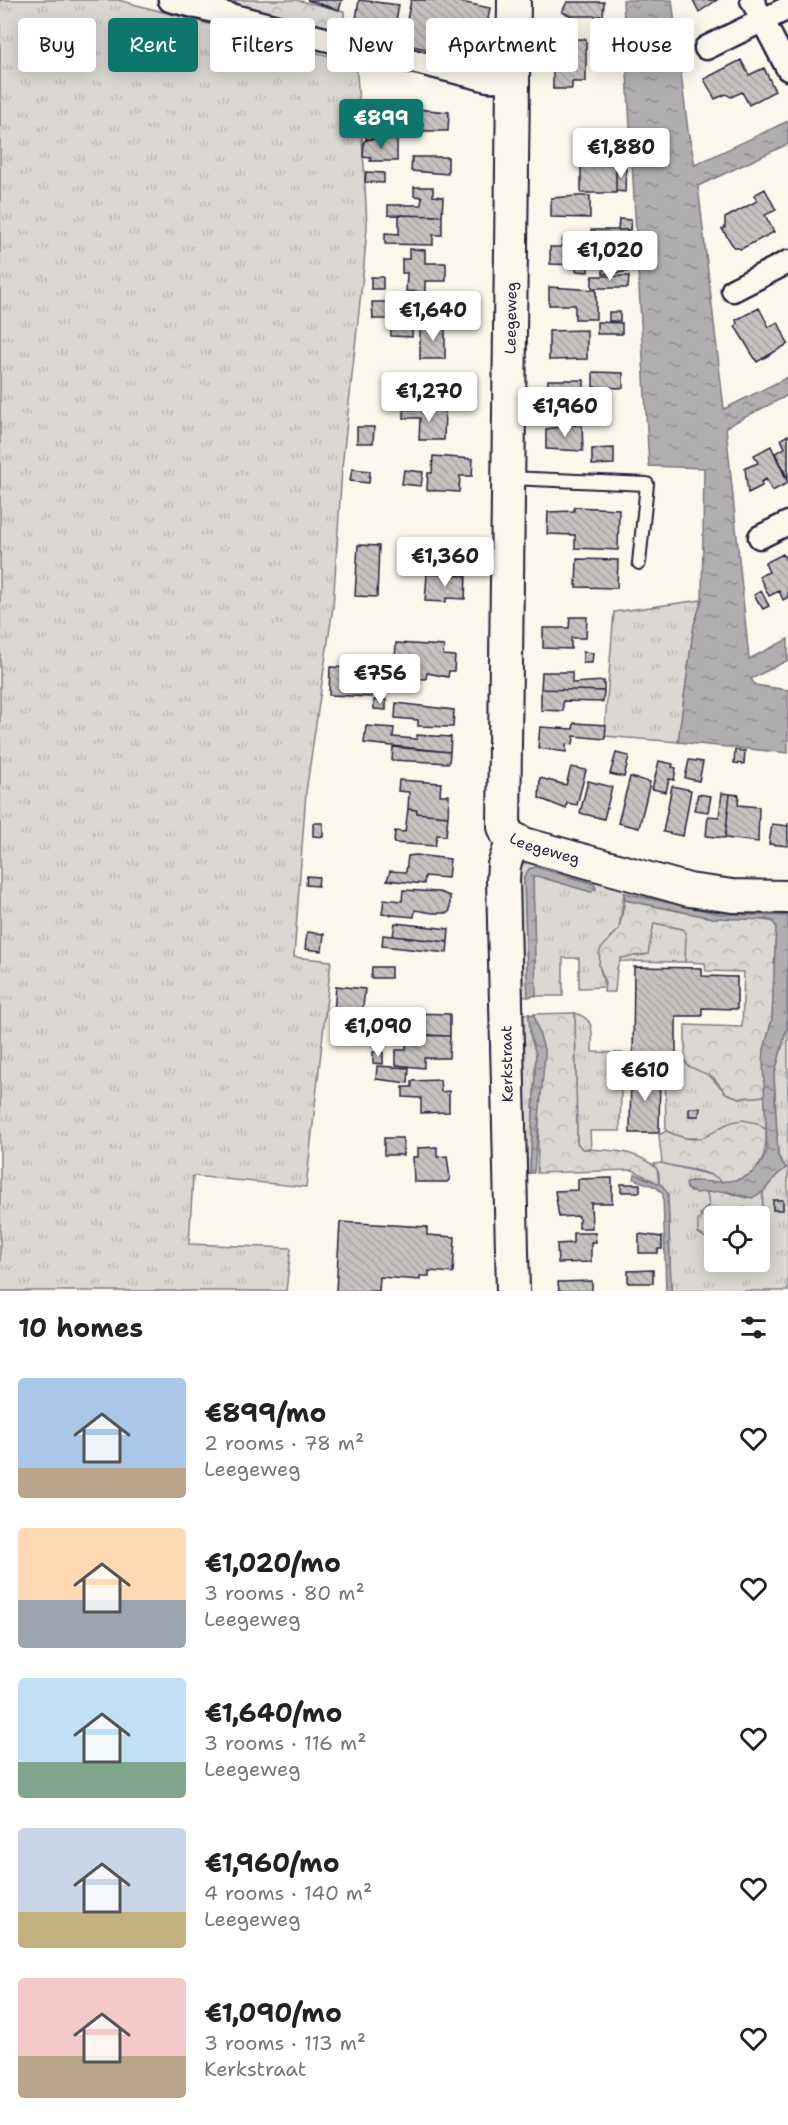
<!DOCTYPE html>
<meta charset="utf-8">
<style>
:root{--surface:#fff;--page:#f2f2f2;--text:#222;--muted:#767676;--accent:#0f766e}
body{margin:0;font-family:"Shantell Sans",sans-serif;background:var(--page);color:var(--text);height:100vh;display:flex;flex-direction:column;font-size:22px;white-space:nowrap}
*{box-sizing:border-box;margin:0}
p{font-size:20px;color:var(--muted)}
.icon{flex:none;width:33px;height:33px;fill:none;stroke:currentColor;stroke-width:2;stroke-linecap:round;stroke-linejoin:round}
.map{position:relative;height:1291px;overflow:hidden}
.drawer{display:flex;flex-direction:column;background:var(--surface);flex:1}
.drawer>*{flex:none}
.banner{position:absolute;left:18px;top:18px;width:753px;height:54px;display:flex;gap:12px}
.tools{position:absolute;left:704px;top:1206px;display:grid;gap:12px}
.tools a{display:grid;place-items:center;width:66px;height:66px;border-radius:6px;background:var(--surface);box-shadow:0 3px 15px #0003;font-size:30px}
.price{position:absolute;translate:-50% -51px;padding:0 14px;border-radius:6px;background:#fff;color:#222;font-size:20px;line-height:39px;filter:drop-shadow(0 2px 3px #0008)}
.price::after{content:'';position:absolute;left:50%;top:36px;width:18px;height:14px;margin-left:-9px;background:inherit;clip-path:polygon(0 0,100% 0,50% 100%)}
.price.active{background:var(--accent);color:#fff}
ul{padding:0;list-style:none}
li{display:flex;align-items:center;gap:18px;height:150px;padding:0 18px}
li span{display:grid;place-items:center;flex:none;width:168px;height:120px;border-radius:6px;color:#555}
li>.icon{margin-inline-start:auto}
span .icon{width:72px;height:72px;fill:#fffc;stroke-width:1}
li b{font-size:26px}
h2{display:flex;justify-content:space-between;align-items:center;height:72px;padding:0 18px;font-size:26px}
.chip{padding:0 21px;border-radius:6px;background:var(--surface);box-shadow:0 3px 15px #0003;font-size:21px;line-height:54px}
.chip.active{background:var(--accent);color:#fff}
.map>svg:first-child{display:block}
.grass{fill:url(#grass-tufts);stroke:#7e7d87;stroke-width:1.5}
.forest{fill:url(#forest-crowns);stroke:#7e7d87;stroke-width:1.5}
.water{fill:url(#water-ripples);stroke:#787681;stroke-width:1.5}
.building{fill:url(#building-back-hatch);stroke:#22223b;stroke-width:1.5}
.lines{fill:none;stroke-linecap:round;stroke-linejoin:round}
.lane-casing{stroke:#22223b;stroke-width:16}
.street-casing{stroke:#22223b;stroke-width:27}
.secondary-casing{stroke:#22223b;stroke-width:36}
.lane{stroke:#fbf7ec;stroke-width:12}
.street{stroke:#fbf7ec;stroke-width:22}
.secondary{stroke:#fbf7ec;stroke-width:32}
.labels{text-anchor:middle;stroke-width:4.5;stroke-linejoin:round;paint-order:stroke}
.street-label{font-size:15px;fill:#22223b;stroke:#fbf7ec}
</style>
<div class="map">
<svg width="788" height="1291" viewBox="0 0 788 1291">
<defs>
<pattern id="grass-tufts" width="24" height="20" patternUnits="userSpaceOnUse" patternTransform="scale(1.5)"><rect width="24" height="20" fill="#dbd8d3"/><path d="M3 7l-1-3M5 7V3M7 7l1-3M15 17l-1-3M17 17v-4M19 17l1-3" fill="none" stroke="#bcb9b6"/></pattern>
<pattern id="forest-crowns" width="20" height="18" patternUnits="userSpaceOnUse" patternTransform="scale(1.5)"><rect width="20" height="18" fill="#dbd8d3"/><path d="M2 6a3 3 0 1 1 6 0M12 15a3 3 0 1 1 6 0" fill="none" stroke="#bcb9b6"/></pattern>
<pattern id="water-ripples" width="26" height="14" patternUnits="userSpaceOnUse" patternTransform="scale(1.5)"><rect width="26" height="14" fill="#b1aeb0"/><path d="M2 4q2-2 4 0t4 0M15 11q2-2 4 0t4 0" fill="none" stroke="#908d90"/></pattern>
<pattern id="building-back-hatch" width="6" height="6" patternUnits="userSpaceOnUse" patternTransform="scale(1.5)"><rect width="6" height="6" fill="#c6c2c0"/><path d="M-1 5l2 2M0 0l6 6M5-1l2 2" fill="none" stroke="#aaa6a6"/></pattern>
</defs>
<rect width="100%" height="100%" fill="#fbf7ec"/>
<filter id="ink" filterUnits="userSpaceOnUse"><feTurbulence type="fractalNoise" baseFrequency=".0167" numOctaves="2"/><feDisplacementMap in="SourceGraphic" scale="12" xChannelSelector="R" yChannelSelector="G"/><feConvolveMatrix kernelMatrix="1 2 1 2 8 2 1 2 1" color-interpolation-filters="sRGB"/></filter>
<g filter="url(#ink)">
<path class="grass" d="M0,0h118l238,63 8,103 3,61 -3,37 -22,204 -9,139 -27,185 -12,165 37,4 -25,226 -113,-11 -4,68 102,4 -5,43h-286z
M702,600l-8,25 -16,117 -74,-6 10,-124z
M520,858l268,48v10l-68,-2 -96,-21 -5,36 -9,8 -11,28 6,22 -26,1v-30h-16v38h-28l-2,-118 4,-2 54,16 5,-3 -2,-6 -58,-16 -7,2 -5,9 4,119 -10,-1 -1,-134z
M654,923l29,6 4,4 -2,29 -66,-1 2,-4 24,-2z
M788,944v347h-117l-3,-97 -9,-10v-11l-6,-9 8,-1 58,14 3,5h-35l3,10h17l2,13 -9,9 10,28 4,1v19h45l4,-70 14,-17 9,-7 -8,-12 -4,-80 13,-48 -1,-77z
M575,1013c21,6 17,20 17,39l30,1 -2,78h-30l1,18h-9l-5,-6z
M524,1014h5l1,20 6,20 -6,119h-8v-157z
M665,1062h21l20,10 20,21 14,5 25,-2 1,34 -9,-7 -34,3 -17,12h-24l-16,-7z"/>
<path class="forest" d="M232,0h64l48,11v23l-94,-23z
M625,900l88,18 45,1 16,3 2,5 -4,92 -8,31 1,46 -25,2 -14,-5 -13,-16 -25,-11 -3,-5v-36l57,2 2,-55 -38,-1 -1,-8 -20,-1 1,-29 -3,-4 -29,-6 -6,31 -27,4 -4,10 -2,24h-11l1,-10 -6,-17 1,-15 19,-21z
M575,1013l2,130 5,6c26,1 55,0 75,20l2,15 -26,-14 -96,3 4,-100 4,-20 -12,-39z
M743,1120l14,3 9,7c1,32 -9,52 -44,52 -9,-12 -43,-13 -60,-19l-3,-28 7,-4c48,22 41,-8 77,-11z
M724,1191l22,7 17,-6 -1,32 -3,2v-10h-45v27l-16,-10v-12l11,-16 -2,-13z"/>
<path class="water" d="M623,0h49l16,131 7,34 93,-44v23l-90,42 26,223 64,-32v18l-62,32 23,232 39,-20v21l-37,19 4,6 33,5v63l-110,-11 16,-117 8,-25 2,-132 -55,-2z
M536,867l58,17 2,5 -5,3 -54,-16 -4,2 3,117 -8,2 -4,-119 5,-9z
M624,893l96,21 68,2 -1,112 -13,48 4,80 8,12 -9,7 -14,17 -11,6 -28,-7 -29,2 -8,-4 -1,-5 4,-3c31,1 67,6 77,-32l-4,-86 1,-13 8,-31 4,-93 -5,-6 -58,-2 -88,-18z
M529,1014l5,1 11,38 -11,120h-4l6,-119 -6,-20z
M635,1174l27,11 6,9 3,97h-5l-3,-97 -7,-7 -22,-8z"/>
<path class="building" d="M307,0h35l-3,10z
M359,0l40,5 -4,21 -39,-7z
M411,0h40l39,8 -7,38 -19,-4 -3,14 -59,-12z
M693,0h24l-18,12z
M567,2h37l-1,14h-31l-10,-4z
M569,39h17v43h-14v7h-19v-26h16z
M741,60l8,15 15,-7 11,23 -26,14 -7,-13 -11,5 -5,-3 -11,5 -11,-20z
M363,101h20v34h-3v4h-14v-4h-3z
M405,108l44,4 -1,19h-25v-8h-18z
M371,139l26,1v21h-27l1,-3 -8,-1 1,-16z
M412,157h36v17l-37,-3z
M581,163l35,1v29h-35z
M616,166h10l-1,26 -9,-1z
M366,172l18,1v10l-19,-1z
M414,187h19v9l10,1 -1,19 -54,-1v-10h33l1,-8 -8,-1z
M765,189l11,21 -11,5 9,17 -33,17 -7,-2 -12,-18 3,-1v-10l32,-17 -3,-6z
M578,196h12v22l-39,-1v-19z
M399,215l43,1v19h-9v10l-48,-1v-11l14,1z
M619,219l12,1 -1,10h-12z
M591,230h36v18h-36z
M563,238h14l1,9h10v25l-12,-1v-6l-26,-1v-17h11z
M409,249l16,1v13h21v18h-21v11l-19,-1 1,-18h-5v-14h7z
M603,262h24v10l-24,2z
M592,276h37l-1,12h-36z
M371,277h12v12h-12z
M549,287l47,3v29h-21v-14h-26z
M372,302h15l1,17h-15z
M759,308l10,19 9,-5 10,22 -31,18 -22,-36 2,-2 -1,-4z
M391,309h21v28l-21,-1z
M609,312h11v9h-11z
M597,322l25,1v11h-25z
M420,325h25v34h-25z
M587,330v29l-38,1v-29z
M593,372l30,1v15l-30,-1z
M548,380h36v19l-23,2v-2h-14z
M404,409l41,1 -1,30h-25l1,-22h-16z
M582,424l1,27 -37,-2v-20z
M357,427h17l-1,16h-16z
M788,435v44l-13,-26 10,-5 -4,-9z
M771,446l17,37 -16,8 -6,-12 -5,3 1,4 -14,7 -3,-25 13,-5 -4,-8z
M614,448v16l-22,1v-16z
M433,456l40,3 -1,17h-12l-1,16 -32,-2 1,-17h4z
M352,469l18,2 -1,12 -19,-2z
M404,470l19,2 -2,14 -19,-2z
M574,507l45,2 -1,41 -43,-2v-13l-28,-1 1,-22 26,-1z
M358,545l21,1 -2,51 -22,-1z
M783,554l5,10v33l-5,3 -4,-9 -10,5 -10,-20 10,-4 -4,-9z
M577,559l41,1 -1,28 -41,-1z
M427,574l39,2 -1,23 -19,-1v4l-21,-1z
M761,591l8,15 -6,3 -9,-14z
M570,617h17l-1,21h-15v11l-28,-1v-20h26z
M396,643l48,3 -1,9 12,1 -1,15h-5l-1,6 -21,-4 -1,6 -32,-2z
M583,652l10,1 -1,10h-9z
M330,667l44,2 -2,28 -43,-2z
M542,672h30v11l32,-2v10l-63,-2z
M541,689l63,2 -1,11 -40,-1v10l-22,-1z
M374,700h12v10l-12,-1z
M396,703l58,7 -1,17 -35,-1v-6l-23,-2z
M574,723l32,2 -1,14 -31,-3 -1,9 -7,-1v8l-28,-4 2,-21 33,2z
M366,726l28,2 -1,9 24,2v-4l34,2 -1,15 -86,-9z
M393,747l57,5 -1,11 -57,-3z
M735,750l10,1 -1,13 -10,-1z
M616,753l13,3 -5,21 -14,-3z
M689,760l14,2 -4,19 -14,-3z
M659,761l14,3 -1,3 4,1 -2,12 -5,-1 -3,13 -14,-3z
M571,767l15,3 -9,35 -10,-2 -1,6 -27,-11 1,-20 26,7z
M630,777l20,5 -11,46 -21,-5z
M399,780l42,3 -1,12h9l-1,21 -31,-3v-3l-9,-1 1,-17 -11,-1z
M588,781l24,6 -8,32 -24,-6z
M672,786l19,4 -8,46 -20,-4z
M722,793l8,1 -5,44 -19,-2 2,-20 11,1z
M698,794l13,2 -3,16 -14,-2z
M730,794l9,1 -1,10 21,2 -1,35 -33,-4z
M408,809l9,1v3l31,3 -2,20 -9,-1 -2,11 -41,-3 1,-12 10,1z
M313,823h10v14l-10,-1z
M788,823v23l-19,-2 3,-20 16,2z
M416,855l34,4 -2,19 -23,-2 -1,8 -37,-4 3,-9 16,1 2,-16z
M307,876l12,1 -1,9 -12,-1z
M403,890l36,2 11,4v14l-2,3h-15l-18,-3 -1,7 -32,-3 2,-15 18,2z
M395,923l54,6 -1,13 -55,-6z
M307,932l17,2 -2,17 -17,-2z
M383,935l65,7 -1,11 -65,-7z
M372,967h19v11h-20z
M634,967l68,1v8l35,1v32l-35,-1v8h-26v43l-43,-1z
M336,986l29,3 -3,27 -28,-3z
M408,1013l42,1v22l-31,-1v-13h-11z
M406,1035l44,1 -1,22h-25v10l-28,-3v-15h10z
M373,1052h10v12l-10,-1z
M377,1066l32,2 -1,15 -32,-4z
M631,1070h29l-1,63h-29z
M440,1080l1,12 8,-1v21l-28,1v-15l-18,-1v-10h9v-6z
M689,1108h11l-1,8h-10z
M384,1138h19v17h-19z
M437,1147v10l10,-1 3,23 -3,3h-33l-1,-25h5v-9z
M612,1178v25h-21l1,25h-13v-12l-20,1 -4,-26 23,-1v-11z
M621,1184h19v8h-19z
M773,1200h10v10h-10z
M340,1222l87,5v8l28,2 -2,36 -24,-2v5h-9v4l-40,-3 -1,14h-43z
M573,1233h22l1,9h-5v20l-33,1 -1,-19 16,-1z
M639,1234l23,3v12h-4v4h-19z
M653,1270v13h-25v-12z
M592,1281v10h-33l-1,-9z"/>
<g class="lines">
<g class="lane-casing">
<path id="lane" d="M509,478l138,6 -8,79"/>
</g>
<g class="street-casing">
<path id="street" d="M170,0l318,80 27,1
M752,0l36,69
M706,48l82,-40
M733,290l55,-28
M760,537l28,-14"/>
</g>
<g class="secondary-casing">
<g id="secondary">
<path id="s1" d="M514,0l-10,827 3,8 17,9 165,46 44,6 55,1"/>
<path d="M513,1291l-10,-411 1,-15 9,-25"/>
</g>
</g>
<use href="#lane" class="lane"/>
<use href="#street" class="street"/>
<use href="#secondary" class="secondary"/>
</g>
</g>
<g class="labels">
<g class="street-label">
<text transform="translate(511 318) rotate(-89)" y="5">Leegeweg</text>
<text dy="5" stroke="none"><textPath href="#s1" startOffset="876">Leegeweg</textPath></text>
<text transform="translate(507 1064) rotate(-91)" y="5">Kerkstraat</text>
</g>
</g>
</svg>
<div class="tools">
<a><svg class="icon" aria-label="locate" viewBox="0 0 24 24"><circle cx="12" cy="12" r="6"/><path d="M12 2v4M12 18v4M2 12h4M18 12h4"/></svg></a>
</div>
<b class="price active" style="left:381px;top:150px">€899</b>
<b class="price" style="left:621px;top:179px">€1,880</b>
<b class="price" style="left:610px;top:282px">€1,020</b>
<b class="price" style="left:433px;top:342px">€1,640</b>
<b class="price" style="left:429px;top:423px">€1,270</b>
<b class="price" style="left:565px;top:438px">€1,960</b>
<b class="price" style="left:445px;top:588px">€1,360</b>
<b class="price" style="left:380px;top:705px">€756</b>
<b class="price" style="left:378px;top:1058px">€1,090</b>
<b class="price" style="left:645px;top:1102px">€610</b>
<div class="banner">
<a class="chip">Buy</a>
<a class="chip active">Rent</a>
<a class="chip">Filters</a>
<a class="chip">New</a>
<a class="chip">Apartment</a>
<a class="chip">House</a>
</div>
</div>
<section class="drawer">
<h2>10 homes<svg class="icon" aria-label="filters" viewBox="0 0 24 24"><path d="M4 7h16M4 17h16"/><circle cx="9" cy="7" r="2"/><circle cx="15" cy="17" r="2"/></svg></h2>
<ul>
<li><span style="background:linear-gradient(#a9c7e8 75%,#b9a48a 0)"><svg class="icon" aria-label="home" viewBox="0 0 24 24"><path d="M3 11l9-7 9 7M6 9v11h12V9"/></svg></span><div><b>€899/mo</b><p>2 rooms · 78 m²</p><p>Leegeweg</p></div><svg class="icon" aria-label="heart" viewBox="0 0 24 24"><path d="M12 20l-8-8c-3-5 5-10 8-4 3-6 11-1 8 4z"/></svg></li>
<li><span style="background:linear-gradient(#ffd9b3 60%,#9aa5b1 0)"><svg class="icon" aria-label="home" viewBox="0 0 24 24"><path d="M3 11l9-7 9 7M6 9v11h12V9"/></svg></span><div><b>€1,020/mo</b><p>3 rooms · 80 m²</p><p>Leegeweg</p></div><svg class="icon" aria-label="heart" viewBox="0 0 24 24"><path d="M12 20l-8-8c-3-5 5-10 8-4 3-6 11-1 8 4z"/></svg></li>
<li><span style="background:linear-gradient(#bfe0f5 70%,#7fa58c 0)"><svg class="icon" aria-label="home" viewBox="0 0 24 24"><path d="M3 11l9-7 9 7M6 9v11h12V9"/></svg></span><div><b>€1,640/mo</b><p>3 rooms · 116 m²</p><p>Leegeweg</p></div><svg class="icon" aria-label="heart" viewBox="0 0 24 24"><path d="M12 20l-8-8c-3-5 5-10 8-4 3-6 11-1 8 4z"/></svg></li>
<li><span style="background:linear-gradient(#c9d6e8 70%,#c2b280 0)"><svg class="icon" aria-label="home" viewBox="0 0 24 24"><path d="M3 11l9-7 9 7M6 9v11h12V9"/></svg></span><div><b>€1,960/mo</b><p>4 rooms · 140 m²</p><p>Leegeweg</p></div><svg class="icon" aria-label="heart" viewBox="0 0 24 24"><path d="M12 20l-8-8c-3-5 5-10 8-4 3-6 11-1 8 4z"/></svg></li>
<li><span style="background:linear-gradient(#f6c9c9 65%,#b9a48a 0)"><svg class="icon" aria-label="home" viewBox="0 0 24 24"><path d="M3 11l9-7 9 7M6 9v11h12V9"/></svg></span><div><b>€1,090/mo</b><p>3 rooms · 113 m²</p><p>Kerkstraat</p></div><svg class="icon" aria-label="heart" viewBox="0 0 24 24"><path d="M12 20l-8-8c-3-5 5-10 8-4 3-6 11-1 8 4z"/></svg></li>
</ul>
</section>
